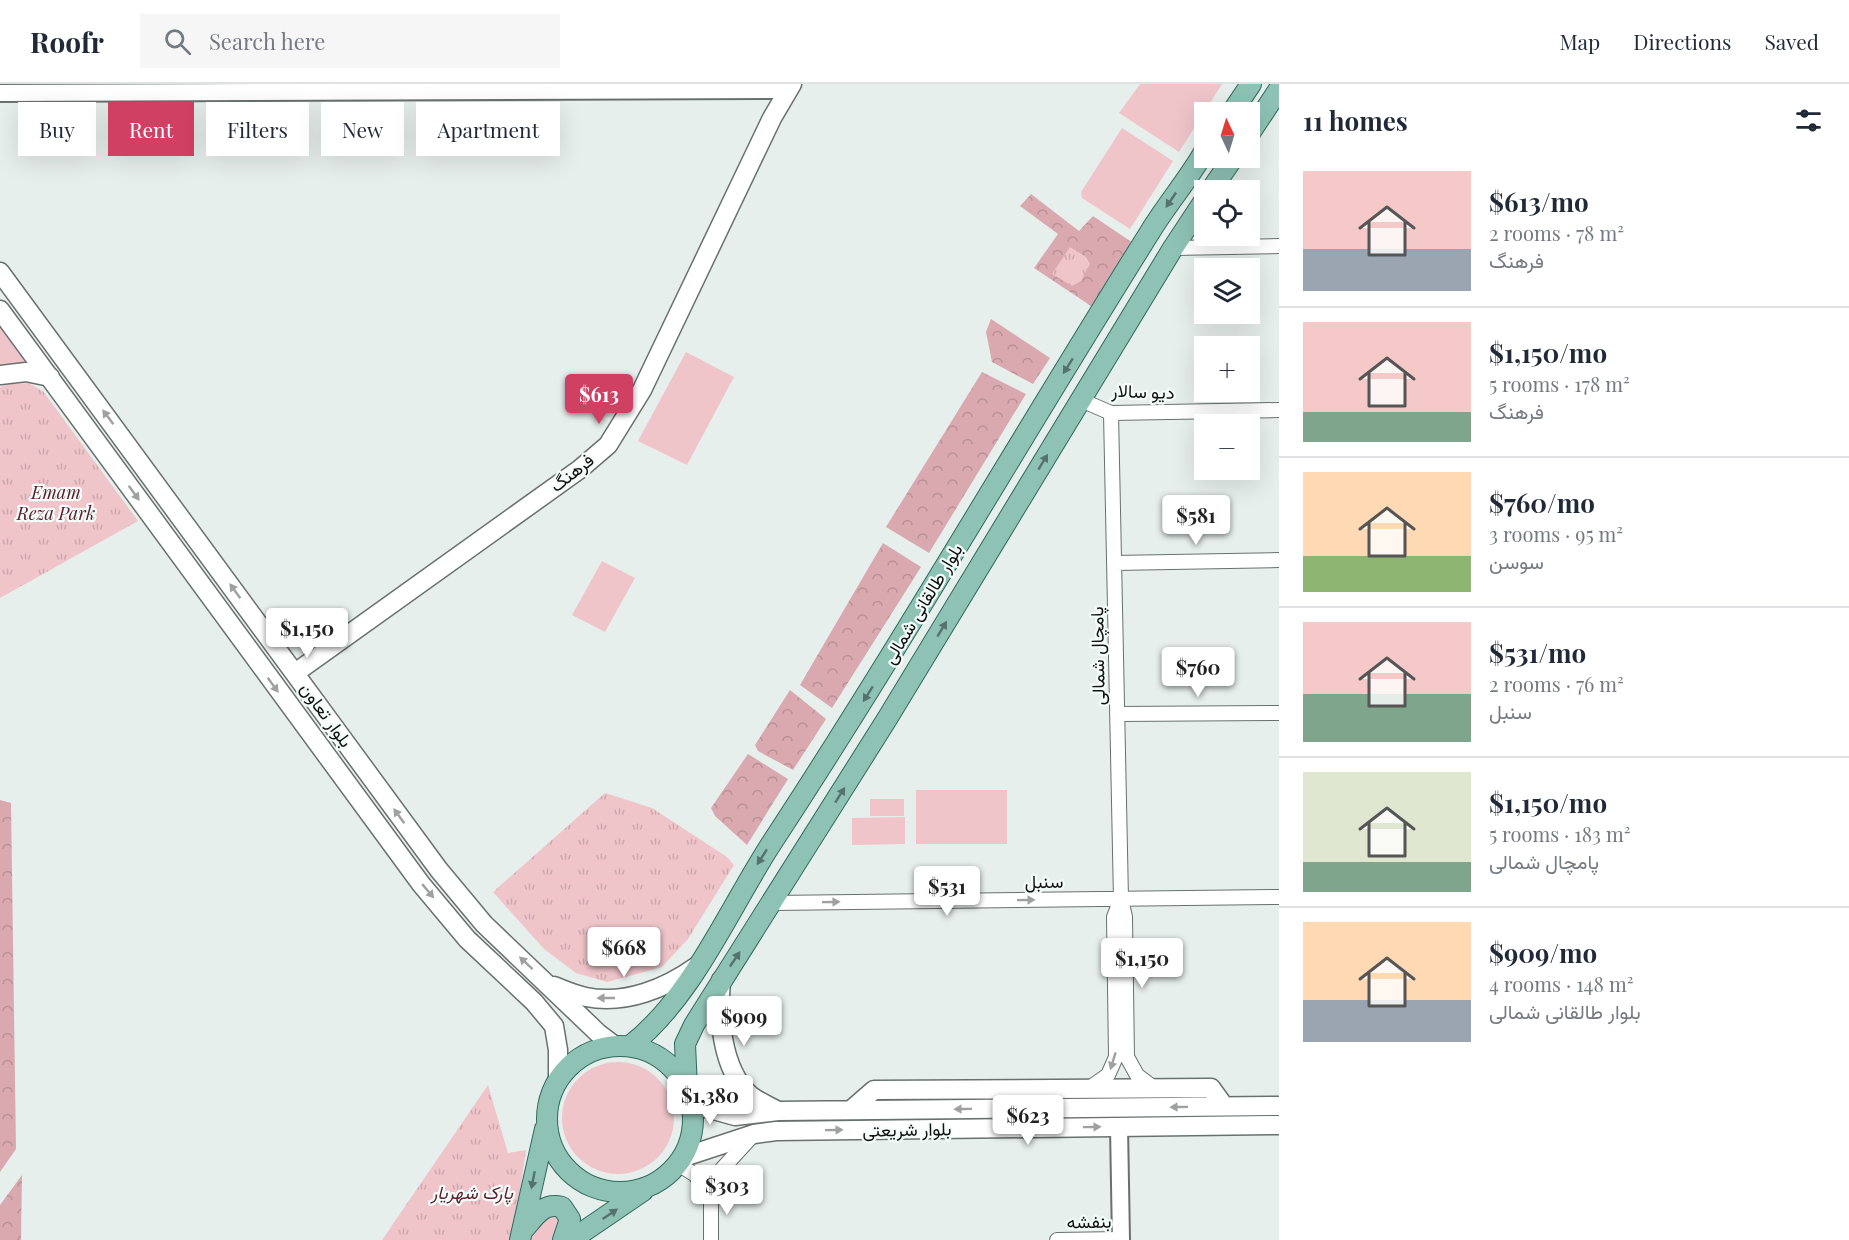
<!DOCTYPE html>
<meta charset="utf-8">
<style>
:root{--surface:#fff;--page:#f6f6f7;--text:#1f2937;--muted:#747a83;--line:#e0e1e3;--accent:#cf4063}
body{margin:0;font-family:"Playfair Display",Vazirmatn,serif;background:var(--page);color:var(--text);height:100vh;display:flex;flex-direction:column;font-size:22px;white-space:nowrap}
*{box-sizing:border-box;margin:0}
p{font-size:20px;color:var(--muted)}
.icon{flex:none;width:33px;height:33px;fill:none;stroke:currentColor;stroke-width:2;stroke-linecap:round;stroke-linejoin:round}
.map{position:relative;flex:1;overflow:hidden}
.panel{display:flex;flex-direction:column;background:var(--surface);width:570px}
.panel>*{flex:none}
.banner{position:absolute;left:18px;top:18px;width:570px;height:54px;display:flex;gap:12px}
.needle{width:39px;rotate:356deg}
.tools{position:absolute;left:1194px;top:18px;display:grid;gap:12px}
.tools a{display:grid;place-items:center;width:66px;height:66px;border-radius:0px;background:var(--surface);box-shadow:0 6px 24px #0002;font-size:30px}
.price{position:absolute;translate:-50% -51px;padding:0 14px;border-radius:6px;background:#fff;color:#222;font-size:20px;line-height:39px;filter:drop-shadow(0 2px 3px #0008)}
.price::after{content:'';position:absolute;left:50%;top:36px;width:18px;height:14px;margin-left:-9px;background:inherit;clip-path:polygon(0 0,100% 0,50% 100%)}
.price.active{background:var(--accent);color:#fff}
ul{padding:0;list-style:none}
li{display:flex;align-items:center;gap:18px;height:150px;padding:0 24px}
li+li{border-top:2px solid var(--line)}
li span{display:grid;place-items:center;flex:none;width:168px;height:120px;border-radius:0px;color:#555}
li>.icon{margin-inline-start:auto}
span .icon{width:72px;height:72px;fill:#fffc;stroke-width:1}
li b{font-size:26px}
h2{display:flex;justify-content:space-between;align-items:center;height:72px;padding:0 24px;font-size:26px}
.pill{padding:0 21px;border-radius:0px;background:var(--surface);box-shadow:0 6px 24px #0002;font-size:21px;line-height:54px}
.pill.active{background:var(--accent);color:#fff}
header{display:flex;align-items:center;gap:36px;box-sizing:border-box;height:84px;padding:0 30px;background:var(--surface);border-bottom:2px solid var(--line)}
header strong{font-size:28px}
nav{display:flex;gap:33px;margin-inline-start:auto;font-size:21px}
.search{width:420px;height:54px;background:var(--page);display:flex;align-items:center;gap:15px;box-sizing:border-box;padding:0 21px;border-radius:0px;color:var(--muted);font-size:22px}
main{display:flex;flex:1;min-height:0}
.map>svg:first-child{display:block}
.grass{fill:#efc5ca}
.forest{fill:url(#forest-crowns)}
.park{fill:url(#park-tufts)}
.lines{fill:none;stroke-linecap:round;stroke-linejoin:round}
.minor-casing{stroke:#69716e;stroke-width:16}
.tertiary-casing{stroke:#69716e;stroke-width:20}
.secondary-casing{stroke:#69716e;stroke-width:21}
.primary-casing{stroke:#306a5c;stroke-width:22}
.minor{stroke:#fff;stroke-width:14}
.tertiary{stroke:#fff;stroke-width:16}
.secondary{stroke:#fff;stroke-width:18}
.primary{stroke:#8ec2b5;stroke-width:20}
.oneway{fill:#55736b}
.oneway2{fill:#9fa0a0}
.labels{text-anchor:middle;stroke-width:4.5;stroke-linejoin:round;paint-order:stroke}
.street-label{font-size:18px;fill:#0f1211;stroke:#f4fcfa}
.park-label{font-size:18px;font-style:italic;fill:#5b202c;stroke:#f4fcfa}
</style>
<header>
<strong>Roofr</strong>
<div class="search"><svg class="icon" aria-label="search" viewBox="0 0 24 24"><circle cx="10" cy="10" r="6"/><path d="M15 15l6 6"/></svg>Search here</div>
<nav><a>Map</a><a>Directions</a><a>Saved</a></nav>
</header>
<main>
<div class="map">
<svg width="1279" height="1156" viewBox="0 0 1279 1156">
<defs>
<pattern id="forest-crowns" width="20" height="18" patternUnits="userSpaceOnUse" patternTransform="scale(1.5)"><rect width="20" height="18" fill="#d9a9af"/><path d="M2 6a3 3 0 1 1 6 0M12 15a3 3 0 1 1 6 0" fill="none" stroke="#b99096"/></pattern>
<pattern id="park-tufts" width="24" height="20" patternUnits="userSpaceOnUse" patternTransform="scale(1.5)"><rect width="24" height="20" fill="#efc5ca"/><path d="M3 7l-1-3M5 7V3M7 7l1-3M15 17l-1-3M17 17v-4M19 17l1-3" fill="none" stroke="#cca8ac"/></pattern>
</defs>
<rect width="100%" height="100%" fill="#e7efec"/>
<path class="grass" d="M1140,0h82l-43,68 -60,-39z
M1122,44l51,33 -43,68 -48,-31 -1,-6z
M0,243l31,37 -31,3z
M686,268l48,25 -47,88 -49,-24z
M602,477l33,17 -30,54 -33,-17z
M916,706h91v54h-91z
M870,715h34v17h-34z
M905,733v27l-53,1v-27z
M562 1034a56 56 0 1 1 112 0a56 56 0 1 1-112 0Z
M544,1129l16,3 -2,20 -5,4h-24z"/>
<path class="forest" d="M1031,110l48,37 14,-15 43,29 -39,65 -63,-42 24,-34 -38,-28z
M991,235l59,39 -17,26 -41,-22 -6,-30z
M982,288l44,22 -97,159 -43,-26z
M883,459l38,24 -89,141 -32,-23z
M790,606l36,29 -33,51 -35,-19 -3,-6z
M748,670l40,25 -41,66 -32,-29 -4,-8z
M0,716l11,3 5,346 -16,23z
M22,1091l-1,65h-21v-35z"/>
<path class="park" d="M1070,163l16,10 4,7 -9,17 -9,5 -20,-12z
M28,299l15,8 95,130 -138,77v-211l7,-3z
M605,709l47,15 75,49 7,8 -46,74 -26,28 -55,15 -31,-9 -32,-24 -51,-57z
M488,1001l20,68 18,-3 -13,90h-131z"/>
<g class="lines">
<g class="minor-casing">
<path id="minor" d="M1173,164l106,-2
M1081,316l30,13 168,-3
M1111,329l10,486 4,18 2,140 10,18 17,13
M1114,479l165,-3
M1117,630l162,-1
M773,819l506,-6
M1088,1005l20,-14 8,-18 -2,-140 7,-18
M678,1080l16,10 17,18
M711,1156v-48l11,-23 32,-35
M1057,1156l64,-1"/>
</g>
<g class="tertiary-casing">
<path id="tertiary" d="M0,9l788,-3
M1119,1043l2,113"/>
</g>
<g class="secondary-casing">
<path id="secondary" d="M0,188l439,598 45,54 115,110 16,12
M0,226l421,574 46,55 67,63 20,24 4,24v29
M0,291l26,-3 24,5
M295,589l285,-204 28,-24 34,-55 130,-272 20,-34
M721,896c-3,35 0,89 29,115 7,6 19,11 28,16
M554,902c10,4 21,9 32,11 40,8 80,-9 111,-31
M692,1020l43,12 43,-5 501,-5
M851,1026l23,-20 337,-2 13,18
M684,1073l70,-23 22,-3 503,-6"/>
</g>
<g class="primary-casing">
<path id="primary" d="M1232,28l19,-28
M1250,49l29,-44
M1211,106l22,-32
M547 1035a73 73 0 1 1 146 0a73 73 0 1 1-146 0Z
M630,962c63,-49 99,-138 143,-205 131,-200 250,-407 377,-609 17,-28 38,-52 54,-80
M687,1004l-2,-44 9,-19 193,-306 286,-471 31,-47
M525,1144c11,-13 19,-26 37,-21l8,12 -7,21
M520,1156l25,-111
M571,1156l72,-49"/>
</g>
<use href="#minor" class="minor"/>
<use href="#tertiary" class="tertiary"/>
<use href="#secondary" class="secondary"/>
<use href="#primary" class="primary"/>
</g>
<defs><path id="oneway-solid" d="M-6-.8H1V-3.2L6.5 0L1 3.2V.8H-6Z" transform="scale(1.5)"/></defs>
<g class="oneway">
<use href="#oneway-solid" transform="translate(1171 116) rotate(124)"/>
<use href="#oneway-solid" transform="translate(1068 282) rotate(122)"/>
<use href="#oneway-solid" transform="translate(1043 378) rotate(-59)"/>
<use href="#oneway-solid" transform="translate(942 545) rotate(-59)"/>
<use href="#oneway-solid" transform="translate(868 610) rotate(122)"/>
<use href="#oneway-solid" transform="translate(840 711) rotate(-58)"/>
<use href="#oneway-solid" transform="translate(762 773) rotate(123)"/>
<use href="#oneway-solid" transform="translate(735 875) rotate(-56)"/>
<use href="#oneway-solid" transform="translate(533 1096) rotate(101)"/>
<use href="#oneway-solid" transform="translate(610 1130) rotate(-34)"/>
</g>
<g class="oneway2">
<use href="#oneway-solid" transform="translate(108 333) rotate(-127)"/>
<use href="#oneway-solid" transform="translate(134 409) rotate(54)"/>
<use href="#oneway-solid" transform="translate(235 507) rotate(-126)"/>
<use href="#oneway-solid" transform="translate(273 601) rotate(54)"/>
<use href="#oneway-solid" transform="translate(399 732) rotate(-126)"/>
<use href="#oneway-solid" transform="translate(428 807) rotate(50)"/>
<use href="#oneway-solid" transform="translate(1026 816) rotate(-1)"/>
<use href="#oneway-solid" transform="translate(831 818) rotate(-1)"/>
<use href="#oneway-solid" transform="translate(526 879) rotate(-137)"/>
<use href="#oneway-solid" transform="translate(606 914) rotate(180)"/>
<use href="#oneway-solid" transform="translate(1113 977) rotate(107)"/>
<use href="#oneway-solid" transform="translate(1179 1023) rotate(179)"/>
<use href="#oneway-solid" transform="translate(963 1025) rotate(179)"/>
<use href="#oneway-solid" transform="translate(1092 1043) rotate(-1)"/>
<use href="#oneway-solid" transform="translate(834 1046) rotate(-1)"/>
</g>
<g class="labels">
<g class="street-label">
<text transform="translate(1143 308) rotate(2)" y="6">دیو سالار</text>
<text transform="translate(572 389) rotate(-38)" y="6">فرهنگ</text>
<text transform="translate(923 520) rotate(-59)" y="6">بلوار طالقانی شمالی</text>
<text transform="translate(1098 572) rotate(-91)" y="6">پامچال شمالی</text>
<text transform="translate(326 631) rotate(54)" y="6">بلوار تعاون</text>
<text transform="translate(1044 798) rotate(-1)" y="6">سنبل</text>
<text transform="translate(907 1046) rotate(-1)" y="6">بلوار شریعتی</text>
<text transform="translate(1089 1138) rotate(-1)" y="6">بنفشه</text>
</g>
<g class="park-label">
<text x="56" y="415">Emam<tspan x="56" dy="21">Reza Park</tspan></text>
<text x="472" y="1115">پارک شهریار</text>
</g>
</g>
</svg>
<div class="tools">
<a><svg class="needle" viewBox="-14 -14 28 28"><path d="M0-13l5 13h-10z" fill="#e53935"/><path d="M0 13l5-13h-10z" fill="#747a83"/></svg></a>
<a><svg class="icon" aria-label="locate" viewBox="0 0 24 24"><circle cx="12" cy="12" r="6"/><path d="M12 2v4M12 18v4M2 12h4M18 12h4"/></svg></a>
<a><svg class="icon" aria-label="layers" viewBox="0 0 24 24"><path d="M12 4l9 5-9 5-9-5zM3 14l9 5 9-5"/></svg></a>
<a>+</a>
<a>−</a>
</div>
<b class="price active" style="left:599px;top:341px">$613</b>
<b class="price" style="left:1196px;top:462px">$581</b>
<b class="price" style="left:307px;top:575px">$1,150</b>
<b class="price" style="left:1198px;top:614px">$760</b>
<b class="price" style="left:947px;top:833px">$531</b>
<b class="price" style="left:624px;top:894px">$668</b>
<b class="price" style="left:1142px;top:905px">$1,150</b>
<b class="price" style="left:744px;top:963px">$909</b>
<b class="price" style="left:710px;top:1042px">$1,380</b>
<b class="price" style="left:1028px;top:1062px">$623</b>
<b class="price" style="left:727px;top:1132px">$303</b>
<div class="banner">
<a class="pill">Buy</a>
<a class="pill active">Rent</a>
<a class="pill">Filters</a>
<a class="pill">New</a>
<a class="pill">Apartment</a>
</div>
</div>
<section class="panel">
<h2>11 homes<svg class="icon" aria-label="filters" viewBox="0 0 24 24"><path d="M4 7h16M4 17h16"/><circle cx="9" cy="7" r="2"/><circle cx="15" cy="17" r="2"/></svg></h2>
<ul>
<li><span style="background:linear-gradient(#f6c9c9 65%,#9aa5b1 0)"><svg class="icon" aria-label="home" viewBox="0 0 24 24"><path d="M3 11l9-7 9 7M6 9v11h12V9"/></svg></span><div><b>$613/mo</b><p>2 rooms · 78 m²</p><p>فرهنگ</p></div></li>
<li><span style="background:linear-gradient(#f6c9c9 75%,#7fa58c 0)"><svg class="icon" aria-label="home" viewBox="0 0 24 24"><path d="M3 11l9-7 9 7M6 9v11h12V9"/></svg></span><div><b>$1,150/mo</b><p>5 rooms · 178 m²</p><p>فرهنگ</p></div></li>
<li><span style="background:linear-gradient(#ffd9b3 70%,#8fb573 0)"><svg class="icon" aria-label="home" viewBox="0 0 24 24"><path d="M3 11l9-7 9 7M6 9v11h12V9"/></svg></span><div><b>$760/mo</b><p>3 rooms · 95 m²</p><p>سوسن</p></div></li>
<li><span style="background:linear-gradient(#f6c9c9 60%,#7fa58c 0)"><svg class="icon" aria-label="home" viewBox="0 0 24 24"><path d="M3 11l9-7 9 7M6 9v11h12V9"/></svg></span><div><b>$531/mo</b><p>2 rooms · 76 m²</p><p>سنبل</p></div></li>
<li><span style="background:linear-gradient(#dfe7d0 75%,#7fa58c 0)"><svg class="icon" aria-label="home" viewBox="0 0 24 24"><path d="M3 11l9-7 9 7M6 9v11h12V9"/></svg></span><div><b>$1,150/mo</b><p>5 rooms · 183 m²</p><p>پامچال شمالی</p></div></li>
<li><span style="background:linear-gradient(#ffd9b3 65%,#9aa5b1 0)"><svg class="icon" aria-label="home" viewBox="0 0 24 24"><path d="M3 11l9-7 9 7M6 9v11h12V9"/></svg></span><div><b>$909/mo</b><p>4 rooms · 148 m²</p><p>بلوار طالقانی شمالی</p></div></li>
</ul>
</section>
</main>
